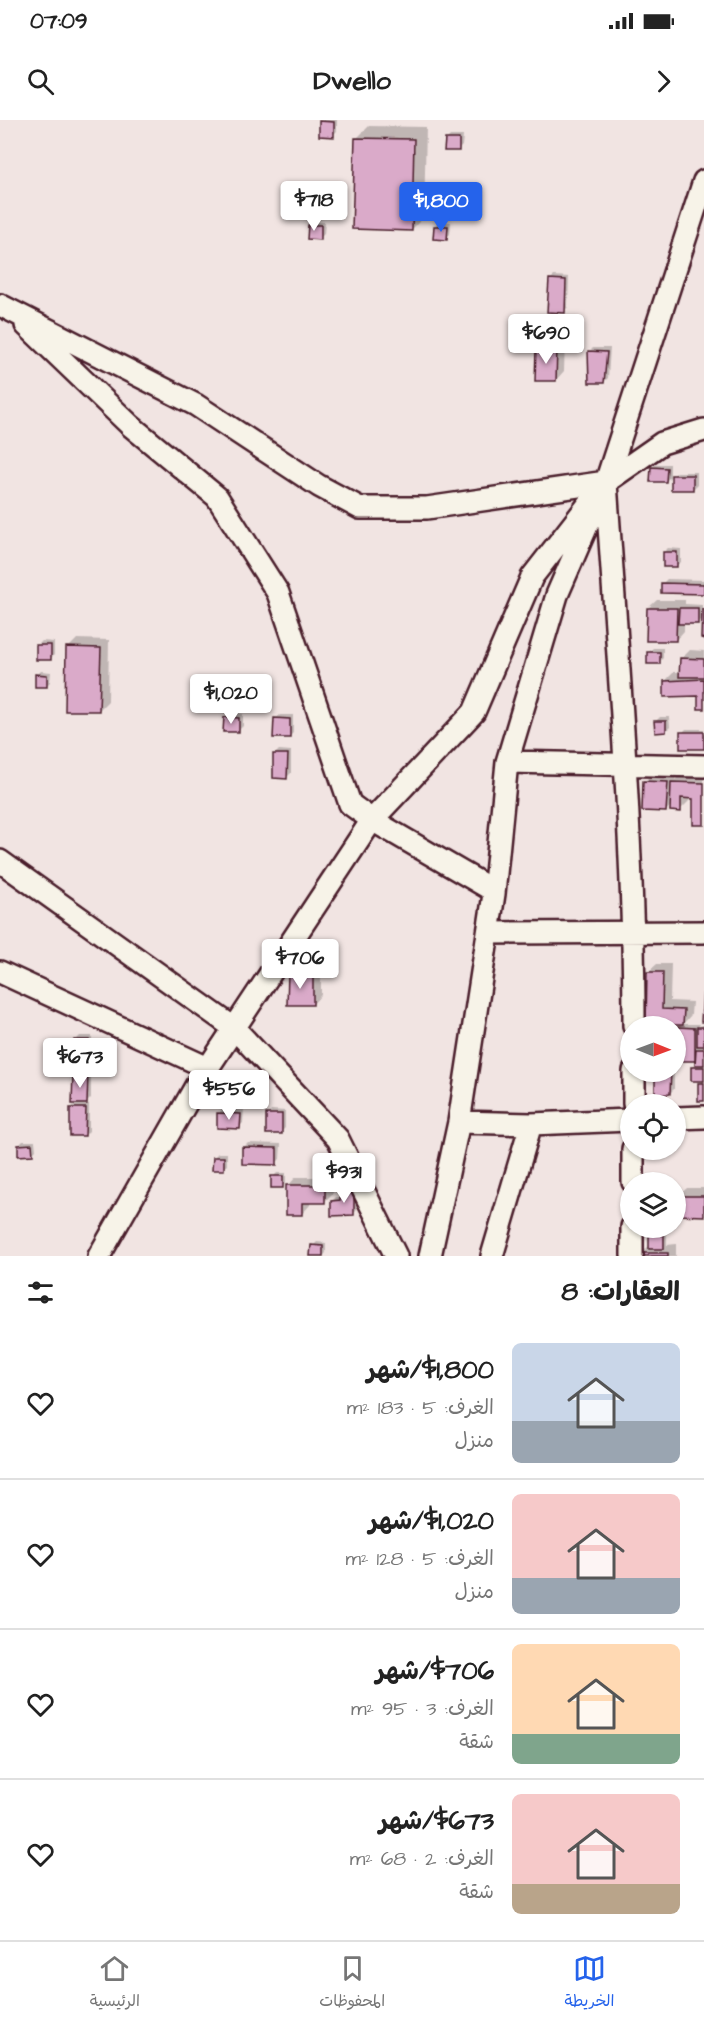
<!DOCTYPE html>
<html lang="ar">
<meta charset="utf-8">
<style>
:root{--surface:#fff;--page:#f2f2f2;--text:#222;--muted:#767676;--line:#e0e0e0;--accent:#2563eb}
body{margin:0;font-family:"Architects Daughter","Playpen Sans Arabic",sans-serif;background:var(--page);color:var(--text);direction:rtl;height:100vh;display:flex;flex-direction:column;font-size:22px;white-space:nowrap}
*{box-sizing:border-box;margin:0}
p{font-size:20px;color:var(--muted)}
.icon{flex:none;width:33px;height:33px;fill:none;stroke:currentColor;stroke-width:2;stroke-linecap:round;stroke-linejoin:round}
.map{position:relative;height:1136px;overflow:hidden;direction:ltr}
.details{display:flex;flex-direction:column;background:var(--surface);flex:1}
.details>*{flex:none}
.needle{width:39px;rotate:91deg}
.controls{position:absolute;left:620px;top:896px;display:grid;gap:12px}
.controls a{display:grid;place-items:center;width:66px;height:66px;border-radius:50%;background:var(--surface);box-shadow:0 2px 4px #0004;font-size:30px}
.price{position:absolute;translate:-50% -51px;padding:0 14px;border-radius:6px;background:#fff;color:#222;font-size:20px;line-height:39px;filter:drop-shadow(0 2px 3px #0008)}
.price::after{content:'';position:absolute;left:50%;top:36px;width:18px;height:14px;margin-left:-9px;background:inherit;clip-path:polygon(0 0,100% 0,50% 100%)}
.price.selected{background:var(--accent);color:#fff}
ul{padding:0;list-style:none}
li{display:flex;align-items:center;gap:18px;height:150px;padding:0 24px}
li+li{border-top:2px solid var(--line)}
li span{display:grid;place-items:center;flex:none;width:168px;height:120px;border-radius:9px;color:#555}
li>.icon{margin-inline-start:auto}
span .icon{width:72px;height:72px;fill:#fffc;stroke-width:1}
li b{font-size:26px}
h2{display:flex;justify-content:space-between;align-items:center;height:72px;padding:0 24px;font-size:26px}
.status{display:flex;justify-content:space-between;align-items:center;height:42px;padding:0 30px;background:var(--surface);direction:ltr}
.status svg{height:16px;fill:currentColor}
header{display:flex;justify-content:space-between;align-items:center;height:78px;padding:0 24px;background:var(--surface);font-size:27px;font-weight:700}
.tab-bar{display:flex;justify-content:space-around;align-items:center;height:84px;border-top:2px solid var(--line);background:var(--surface);font-size:16px;color:var(--muted)}
.tab-bar a{display:grid;justify-items:center;gap:3px}
.tab-bar .selected{color:var(--accent)}
.map>svg:first-child{display:block}
.shadow{fill:#0003}
.building{fill:#daaac9;stroke:#4a1f2b;stroke-width:1.5}
.lines{fill:none;stroke-linecap:round;stroke-linejoin:round}
.street-casing{stroke:#4a1f2b;stroke-width:26}
.street{stroke:#f7f3e8;stroke-width:21}
</style>
<div class="status"><b>07:09</b><svg viewBox="0 0 49 12"><path d="M0 12V9h3v3zM5 12V6h3v6zM10 12V3h3v9zM15 12V0h3v12zM26 1h20v11H26zM47 4h2v5h-2z"/></svg></div>
<header><svg class="icon" aria-label="forward" viewBox="0 0 24 24"><path d="M9 5l7 7-7 7"/></svg>Dwello<svg class="icon" aria-label="search" viewBox="0 0 24 24"><circle cx="10" cy="10" r="6"/><path d="M15 15l6 6"/></svg></header>
<div class="map">
<svg width="704" height="1136" viewBox="0 0 704 1136">
<rect width="100%" height="100%" fill="#f1e4e2"/>
<filter id="ink" filterUnits="userSpaceOnUse"><feTurbulence type="fractalNoise" baseFrequency=".0167" numOctaves="2"/><feDisplacementMap in="SourceGraphic" scale="12" xChannelSelector="R" yChannelSelector="G"/><feConvolveMatrix kernelMatrix="1 2 1 2 8 2 1 2 1" color-interpolation-filters="sRGB"/></filter>
<g filter="url(#ink)">
<path class="shadow" d="M323,0h14v11l-4,4 -12,-13z
M369,6l57,1 -2,90 -13,13 -55,-91z
M450,16h13l-1,10 -4,4 -12,-10z
M313,102h12l-1,12 -4,4 -11,-12z
M439,102h12l-1,12 -4,4 -11,-12z
M554,156l15,1 -1,30 -4,4 -14,-31z
M546,221h19l-1,30 -8,9 -19,-30z
M593,228h17l-2,30 -4,4 -15,-30z
M656,344h14v13l-4,4 -14,-13z
M677,352h20v13l-4,4 -20,-13z
M668,428l13,1v13l-5,4 -12,-14z
M667,459l37,1v12l-41,-9z
M657,480h28v4l17,1v6l2,-2v28l-1,-20 -6,6 -13,-1v9l-8,9 -28,-32z
M77,519l32,1 -1,61 -9,9 -31,-62z
M42,521l12,1v13l-4,4 -12,-14z
M653,528h10v10l-4,4 -10,-10z
M690,530l14,1v57l-4,-14 -35,-13 9,-9h7v-13z
M41,551l10,1 -1,10 -4,4 -9,-11z
M229,594h14v12l-4,4 -14,-12z
M280,595h13v18l-4,4 -14,-18z
M660,597h9l1,10 -4,4 -10,-10z
M686,609h18v18l-22,-14z
M279,630l12,1v22l-4,4 -12,-23z
M653,653l23,1 -1,6 6,-6 23,1v49l-9,-27h-6v4l-9,9 -8,-6 -6,7 -22,-29z
M657,844h14l-1,37 22,1 -1,13 -8,9h16l-1,4 6,-4v75l-4,-15 4,-4 -12,-13 5,-4v-3l-19,-1 1,-16 -4,4v-21h-19l2,-2 -10,-52z
M298,846h23v29l-8,9 -24,-29z
M80,916h12v14l-4,4 -12,-14z
M78,949l13,1v28l-6,6h4v27l-4,4 -14,-27 6,-6 -3,-29z
M657,951h17v18l-4,4z
M223,989l21,1 -1,13 -4,4 -20,-14z
M272,990l13,1v17l-4,4 -13,-18z
M23,1021h12l1,9 -4,4 -13,-9z
M248,1023l33,1 -1,15 -4,4 -32,-16z
M218,1033h9v12l-4,4 -9,-12z
M277,1053h9v10l-4,4 -9,-10z
M296,1057h37v16l-9,9h-14v3l-8,9 -14,-28z
M345,1066h12v24l-4,4 -21,-13 4,-4h5v-7z
M687,1068h17v26l-26,-18z
M655,1111h12v14l9,-1v12h-34v-3l8,-8 1,-10z
M317,1122l9,1v10l-3,3 -10,-10z"/>
<path class="building" d="M319,1l15,1v15l-15,-1z
M355,18l59,1 -2,92 -60,-2z
M445,19h14v12h-15z
M308,105h13v15l-14,-1z
M434,106h14l-1,14 -14,-1z
M549,159l17,1 -1,33 -18,-1z
M536,229h21l-1,32h-21z
M588,231l19,1 -3,31h-15z
M651,347l16,1 -1,14h-16z
M671,355h22v15h-22z
M663,432h14v15h-14z
M661,463l43,1v10l-43,-1z
M647,488h30l-1,33h-30z
M679,488h19v16h-20z
M702,489h2v30l-3,-1z
M36,525h15v15h-15z
M66,527l35,1 -2,63h-34z
M647,532h13v12h-13z
M680,538l24,1v18h-25z
M35,554l12,1v12h-12z
M704,559v30h-6v-13l-34,1v-16z
M224,597l15,1v14h-16z
M274,598l16,1v19h-17z
M654,601h12v11l-11,1z
M680,612h24v17h-24z
M273,634h15l-1,25 -14,-1z
M643,661l25,1 -2,30 -24,-1z
M671,662l33,1v42h-11v-26l-12,-1v14l-11,-1z
M647,852h16l-1,37 22,1 -1,15h-37z
M288,854h25v31h-26z
M703,868h1v34h-3z
M678,907l17,1v33h-18z
M697,907h7v19h-7z
M74,920h15v16l-15,-1z
M696,929h8v16h-9z
M691,947h13v14h-13z
M655,951h16l-1,23 -15,1z
M73,953h15l-1,31h-15z
M698,963h6v18h-6z
M70,988h16l-1,28h-15z
M217,993l24,1 -1,15 -23,-1z
M266,994h16v20h-16z
M32,1024l1,11 -15,1v-11z
M242,1027l35,1v17l-35,-1z
M213,1037h11v13h-12z
M271,1056h12v12h-12z
M286,1065h39v18h-23v12h-16z
M340,1069h14v26l-23,1v-15l9,-1z
M677,1076h27v20l-27,-1z
M649,1115h15v14h-15z
M311,1125l12,1v10h-13z
M641,1133h27v3h-27z"/>
<g class="lines">
<g class="street-casing">
<path id="street" d="M0,185l196,100 123,81 41,22h67l179,-26c12,181 28,362 28,544
M26,205l105,101 86,71 61,96 72,211 22,16 122,71
M507,642l197,4
M0,741l234,167 104,111 58,117
M488,813l216,-1
M0,852l208,96
M634,984v-33
M675,998l29,-1
M459,1002l72,2 99,-4
M633,1062v-33
M99,1136l97,-170 176,-266 102,-108 58,-135 74,-95 56,-39 42,-13
M430,1136l29,-134 35,-228 13,-132 50,-167 49,-113 98,-301
M492,1136l39,-132
M632,1136v-29"/>
</g>
<use href="#street" class="street"/>
</g>
</g>
</svg>
<div class="controls">
<a><svg class="needle" viewBox="-14 -14 28 28"><path d="M0-13l5 13h-10z" fill="#e53935"/><path d="M0 13l5-13h-10z" fill="#767676"/></svg></a>
<a><svg class="icon" aria-label="locate" viewBox="0 0 24 24"><circle cx="12" cy="12" r="6"/><path d="M12 2v4M12 18v4M2 12h4M18 12h4"/></svg></a>
<a><svg class="icon" aria-label="layers" viewBox="0 0 24 24"><path d="M12 4l9 5-9 5-9-5zM3 14l9 5 9-5"/></svg></a>
</div>
<b class="price" style="left:314px;top:112px">$718</b>
<b class="price selected" style="left:441px;top:113px">$1,800</b>
<b class="price" style="left:546px;top:245px">$690</b>
<b class="price" style="left:231px;top:605px">$1,020</b>
<b class="price" style="left:300px;top:870px">$706</b>
<b class="price" style="left:80px;top:969px">$673</b>
<b class="price" style="left:229px;top:1001px">$556</b>
<b class="price" style="left:344px;top:1084px">$931</b>
</div>
<section class="details">
<h2>العقارات: 8<svg class="icon" aria-label="filters" viewBox="0 0 24 24"><path d="M4 7h16M4 17h16"/><circle cx="9" cy="7" r="2"/><circle cx="15" cy="17" r="2"/></svg></h2>
<ul>
<li><span style="background:linear-gradient(#c9d6e8 65%,#9aa5b1 0)"><svg class="icon" aria-label="home" viewBox="0 0 24 24"><path d="M3 11l9-7 9 7M6 9v11h12V9"/></svg></span><div><b>$1,800/شهر</b><p>الغرف: 5 · 183 m²</p><p>منزل</p></div><svg class="icon" aria-label="heart" viewBox="0 0 24 24"><path d="M12 20l-8-8c-3-5 5-10 8-4 3-6 11-1 8 4z"/></svg></li>
<li><span style="background:linear-gradient(#f6c9c9 70%,#9aa5b1 0)"><svg class="icon" aria-label="home" viewBox="0 0 24 24"><path d="M3 11l9-7 9 7M6 9v11h12V9"/></svg></span><div><b>$1,020/شهر</b><p>الغرف: 5 · 128 m²</p><p>منزل</p></div><svg class="icon" aria-label="heart" viewBox="0 0 24 24"><path d="M12 20l-8-8c-3-5 5-10 8-4 3-6 11-1 8 4z"/></svg></li>
<li><span style="background:linear-gradient(#ffd9b3 75%,#7fa58c 0)"><svg class="icon" aria-label="home" viewBox="0 0 24 24"><path d="M3 11l9-7 9 7M6 9v11h12V9"/></svg></span><div><b>$706/شهر</b><p>الغرف: 3 · 95 m²</p><p>شقة</p></div><svg class="icon" aria-label="heart" viewBox="0 0 24 24"><path d="M12 20l-8-8c-3-5 5-10 8-4 3-6 11-1 8 4z"/></svg></li>
<li><span style="background:linear-gradient(#f6c9c9 75%,#b9a48a 0)"><svg class="icon" aria-label="home" viewBox="0 0 24 24"><path d="M3 11l9-7 9 7M6 9v11h12V9"/></svg></span><div><b>$673/شهر</b><p>الغرف: 2 · 68 m²</p><p>شقة</p></div><svg class="icon" aria-label="heart" viewBox="0 0 24 24"><path d="M12 20l-8-8c-3-5 5-10 8-4 3-6 11-1 8 4z"/></svg></li>
</ul>
</section>
<nav class="tab-bar">
<a class="selected"><svg class="icon" aria-label="map" viewBox="0 0 24 24"><path d="M3 6l6-2 6 2 6-2v14l-6 2-6-2-6 2zM9 4v14M15 6v14"/></svg>الخريطة</a>
<a><svg class="icon" aria-label="saved" viewBox="0 0 24 24"><path d="M7 4h10v16l-5-4-5 4z"/></svg>المحفوظات</a>
<a><svg class="icon" aria-label="home" viewBox="0 0 24 24"><path d="M3 11l9-7 9 7M6 9v11h12V9"/></svg>الرئيسية</a>
</nav>
